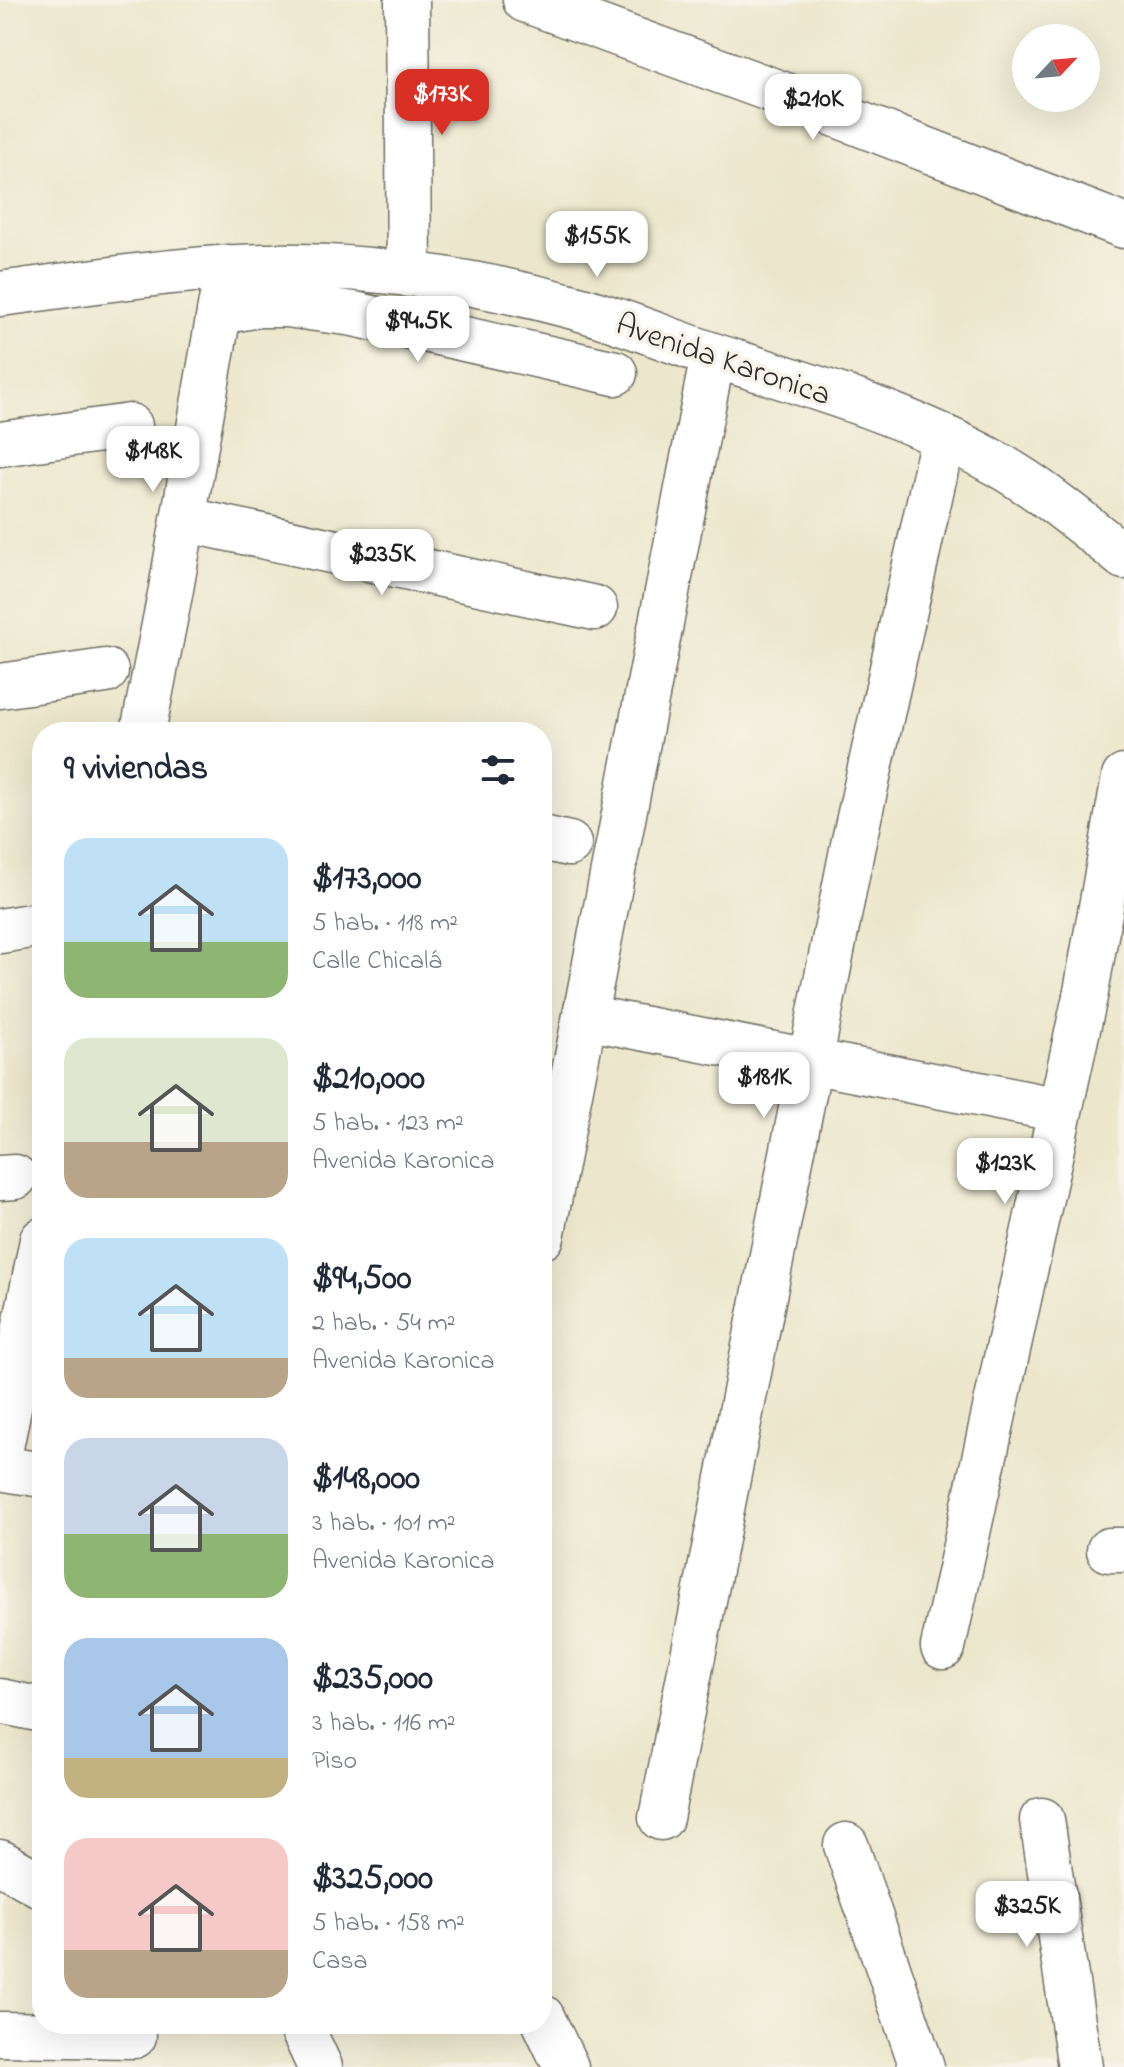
<!DOCTYPE html>
<html lang="es">
<meta charset="utf-8">
<style>
:root{--surface:#fff;--page:#f2f2f3;--text:#1f2937;--muted:#747a83;--accent:#d93025}
body{margin:0;font-family:"Indie Flower",sans-serif;background:var(--page);color:var(--text);height:100vh;display:flex;flex-direction:column;font-size:30px;white-space:nowrap}
*{box-sizing:border-box;margin:0}
p{font-size:26px;color:var(--muted)}
.icon{flex:none;width:44px;height:44px;fill:none;stroke:currentColor;stroke-width:2;stroke-linecap:round;stroke-linejoin:round}
.map{position:relative;flex:1;overflow:hidden}
.drawer{position:absolute;left:32px;top:722px;width:520px;height:1312px;display:flex;flex-direction:column;background:var(--surface);border-radius:32px;box-shadow:0 8px 32px #0002}
.drawer>*{flex:none}
.needle{width:52px;rotate:64deg}
.controls{position:absolute;left:1012px;top:24px;display:grid;gap:16px}
.controls a{display:grid;place-items:center;width:88px;height:88px;border-radius:50%;background:var(--surface);box-shadow:0 8px 32px #0002;font-size:40px}
.price{position:absolute;translate:-50% -68px;padding:0 18px;border-radius:16px;background:#fff;color:#222;font-size:26px;line-height:52px;filter:drop-shadow(0 2px 4px #0008)}
.price::after{content:'';position:absolute;left:50%;top:48px;width:24px;height:18px;margin-left:-12px;background:inherit;clip-path:polygon(0 0,100% 0,50% 100%)}
.price.active{background:var(--accent);color:#fff}
ul{padding:0;list-style:none}
li{display:flex;align-items:center;gap:24px;height:200px;padding:0 32px}
li span{display:grid;place-items:center;flex:none;width:224px;height:160px;border-radius:24px;color:#555}
li>.icon{margin-inline-start:auto}
span .icon{width:96px;height:96px;fill:#fffc;stroke-width:1}
li b{font-size:34px}
h2{display:flex;justify-content:space-between;align-items:center;height:96px;padding:0 32px;font-size:34px}
.map>svg:first-child{display:block}
.lines{fill:none;stroke-linecap:round;stroke-linejoin:round}
.minor-casing{stroke:#6f6d63;stroke-width:47}
.minor{stroke:#fff;stroke-width:44}
.labels{text-anchor:middle;stroke-width:7;stroke-linejoin:round;paint-order:stroke}
.street-label{font-size:32px;fill:#2b2b2b;stroke:#f7f3e8}
</style>
<div class="map">
<svg width="1124" height="2067" viewBox="0 0 1124 2067">
<rect width="100%" height="100%" fill="#f7f3e8"/>
<filter id="ink" filterUnits="userSpaceOnUse"><feTurbulence type="fractalNoise" baseFrequency=".0125" numOctaves="2"/><feDisplacementMap in="SourceGraphic" scale="16" xChannelSelector="R" yChannelSelector="G"/><feConvolveMatrix kernelMatrix="1 2 1 2 8 2 1 2 1" color-interpolation-filters="sRGB"/></filter>
<filter id="wash" filterUnits="userSpaceOnUse"><feTurbulence type="fractalNoise" baseFrequency=".006" numOctaves="4" result="noise"/><feDisplacementMap in="SourceGraphic" scale="32" xChannelSelector="R" yChannelSelector="G"/><feGaussianBlur stdDeviation="1.8" result="paint"/><feColorMatrix in="noise" values="0 0 0 0 0 0 0 0 0 0 0 0 0 0 0 0 0 1.4 0 .05"/><feComposite in="paint" operator="in"/></filter>
<g filter="url(#wash)">
<rect width="100%" height="100%" fill="#ece7cc"/>
</g>
<g filter="url(#ink)">
<g class="lines">
<g class="minor-casing">
<path id="minor" d="M407,0l2,275
M525,0l255,93 344,133
M0,294c100,-13 199,-30 300,-28 92,2 185,17 274,41 50,14 99,35 148,51 93,29 190,58 275,106 46,26 86,60 127,93
M219,312l40,-7h27l68,9 261,59
M0,444l130,-18
M183,519l412,89
M0,686l106,-15
M143,732l28,-143 56,-322
M542,838l27,6
M0,931l42,-7
M585,1017l475,93
M0,1178l15,-1
M542,1237l171,-882
M0,1453l42,-213
M0,1468l42,7
M1109,1550h15
M943,1647l143,-655 38,-215
M0,1701l42,9
M661,1818l192,-973 90,-407
M1042,1820l38,247
M846,1845l76,222
M0,1862l42,24
M542,2017l24,50
M300,2024l20,43
M0,2034l134,2"/>
</g>
<use href="#minor" class="minor"/>
</g>
</g>
<g class="labels">
<g class="street-label">
<text transform="translate(724 358) rotate(19)" y="11">Avenida Karonica</text>
</g>
</g>
</svg>
<div class="controls">
<a><svg class="needle" viewBox="-14 -14 28 28"><path d="M0-13l5 13h-10z" fill="#e53935"/><path d="M0 13l5-13h-10z" fill="#747a83"/></svg></a>
</div>
<b class="price active" style="left:442px;top:137px">$173K</b>
<b class="price" style="left:813px;top:142px">$210K</b>
<b class="price" style="left:597px;top:279px">$155K</b>
<b class="price" style="left:418px;top:364px">$94.5K</b>
<b class="price" style="left:153px;top:494px">$148K</b>
<b class="price" style="left:382px;top:597px">$235K</b>
<b class="price" style="left:764px;top:1120px">$181K</b>
<b class="price" style="left:1005px;top:1206px">$123K</b>
<b class="price" style="left:1027px;top:1949px">$325K</b>
<section class="drawer">
<h2>9 viviendas<svg class="icon" aria-label="filters" viewBox="0 0 24 24"><path d="M4 7h16M4 17h16"/><circle cx="9" cy="7" r="2"/><circle cx="15" cy="17" r="2"/></svg></h2>
<ul>
<li><span style="background:linear-gradient(#bfe0f5 65%,#8fb573 0)"><svg class="icon" aria-label="home" viewBox="0 0 24 24"><path d="M3 11l9-7 9 7M6 9v11h12V9"/></svg></span><div><b>$173,000</b><p>5 hab. · 118 m²</p><p>Calle Chicalá</p></div></li>
<li><span style="background:linear-gradient(#dfe7d0 65%,#b9a48a 0)"><svg class="icon" aria-label="home" viewBox="0 0 24 24"><path d="M3 11l9-7 9 7M6 9v11h12V9"/></svg></span><div><b>$210,000</b><p>5 hab. · 123 m²</p><p>Avenida Karonica</p></div></li>
<li><span style="background:linear-gradient(#bfe0f5 75%,#b9a48a 0)"><svg class="icon" aria-label="home" viewBox="0 0 24 24"><path d="M3 11l9-7 9 7M6 9v11h12V9"/></svg></span><div><b>$94,500</b><p>2 hab. · 54 m²</p><p>Avenida Karonica</p></div></li>
<li><span style="background:linear-gradient(#c9d6e8 60%,#8fb573 0)"><svg class="icon" aria-label="home" viewBox="0 0 24 24"><path d="M3 11l9-7 9 7M6 9v11h12V9"/></svg></span><div><b>$148,000</b><p>3 hab. · 101 m²</p><p>Avenida Karonica</p></div></li>
<li><span style="background:linear-gradient(#a9c7e8 75%,#c2b280 0)"><svg class="icon" aria-label="home" viewBox="0 0 24 24"><path d="M3 11l9-7 9 7M6 9v11h12V9"/></svg></span><div><b>$235,000</b><p>3 hab. · 116 m²</p><p>Piso</p></div></li>
<li><span style="background:linear-gradient(#f6c9c9 70%,#b9a48a 0)"><svg class="icon" aria-label="home" viewBox="0 0 24 24"><path d="M3 11l9-7 9 7M6 9v11h12V9"/></svg></span><div><b>$325,000</b><p>5 hab. · 158 m²</p><p>Casa</p></div></li>
</ul>
</section>
</div>
